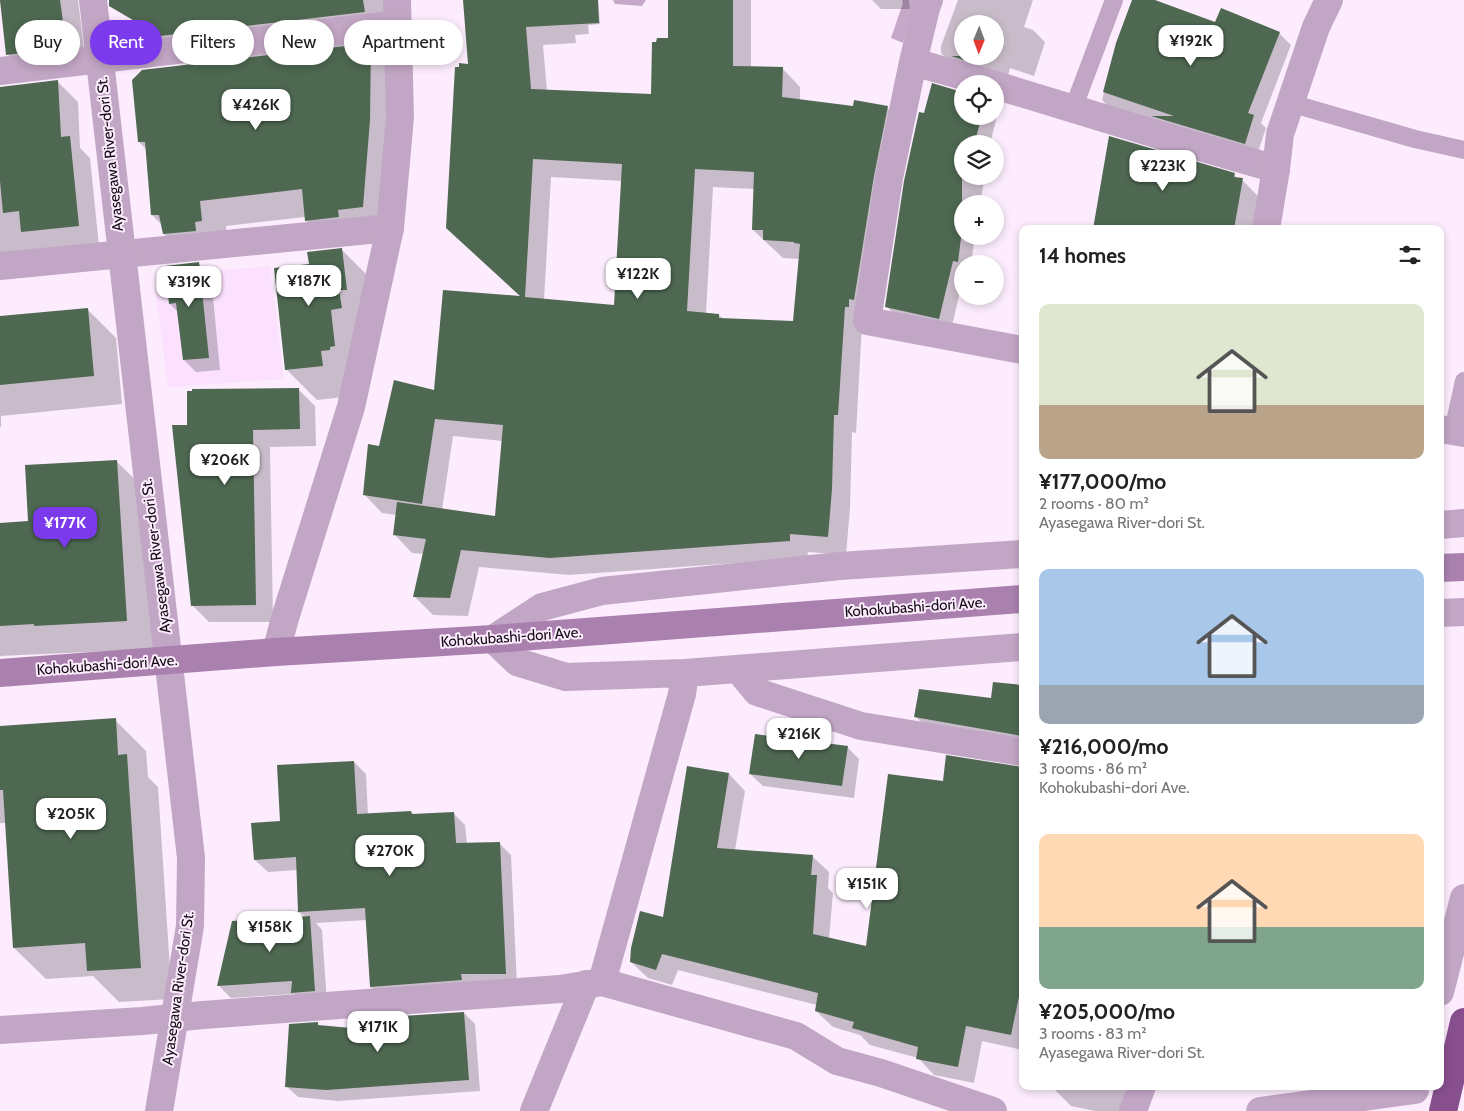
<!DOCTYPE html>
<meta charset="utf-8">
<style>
:root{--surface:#fff;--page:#f2f2f2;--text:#222;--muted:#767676;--accent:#7c3aed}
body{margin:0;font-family:Cabin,sans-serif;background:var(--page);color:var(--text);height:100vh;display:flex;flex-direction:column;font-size:19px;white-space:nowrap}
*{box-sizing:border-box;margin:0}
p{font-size:16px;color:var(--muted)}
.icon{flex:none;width:28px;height:28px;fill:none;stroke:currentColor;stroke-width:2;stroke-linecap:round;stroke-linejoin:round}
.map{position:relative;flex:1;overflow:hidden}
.drawer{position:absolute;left:1019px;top:225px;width:425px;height:865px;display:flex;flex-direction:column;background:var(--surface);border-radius:10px;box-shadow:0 2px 8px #0003}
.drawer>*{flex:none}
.banner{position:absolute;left:15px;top:20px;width:475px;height:45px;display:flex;gap:10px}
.needle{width:32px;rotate:181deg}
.buttons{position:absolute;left:954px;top:15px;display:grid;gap:10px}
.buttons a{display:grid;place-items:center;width:50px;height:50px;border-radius:50%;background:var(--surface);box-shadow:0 2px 8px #0003;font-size:25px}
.price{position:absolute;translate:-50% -42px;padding:0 11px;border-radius:10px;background:#fff;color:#222;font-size:16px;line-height:32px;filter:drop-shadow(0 1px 2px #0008)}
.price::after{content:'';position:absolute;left:50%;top:30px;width:15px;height:11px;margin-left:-8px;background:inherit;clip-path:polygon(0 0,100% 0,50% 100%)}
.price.selected{background:var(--accent);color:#fff}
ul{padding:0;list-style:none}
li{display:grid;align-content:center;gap:10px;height:265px;padding:0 20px}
li span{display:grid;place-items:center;height:155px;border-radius:10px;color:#555}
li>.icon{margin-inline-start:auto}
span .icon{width:90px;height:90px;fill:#fffc;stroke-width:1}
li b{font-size:21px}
h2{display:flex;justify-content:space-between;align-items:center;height:60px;padding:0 20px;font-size:21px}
.tag{padding:0 18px;border-radius:22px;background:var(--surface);box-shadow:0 2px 8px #0003;font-size:18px;line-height:45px}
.tag.selected{background:var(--accent);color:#fff}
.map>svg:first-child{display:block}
.built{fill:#fbe1fd}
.forest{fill:#c6a8c9}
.shadow{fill:#0003;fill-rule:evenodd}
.building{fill:#4e6851;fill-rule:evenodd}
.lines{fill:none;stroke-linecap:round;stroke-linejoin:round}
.service{stroke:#c2a6c5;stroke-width:18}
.minor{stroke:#c2a6c5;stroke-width:28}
.tertiary{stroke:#c2a6c5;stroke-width:28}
.secondary{stroke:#aa81ae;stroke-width:28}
.motorway{stroke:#884f8e;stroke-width:28}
.labels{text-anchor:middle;stroke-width:4;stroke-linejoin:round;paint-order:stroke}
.street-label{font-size:15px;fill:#140c15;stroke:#fcecfd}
</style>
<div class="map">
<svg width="1464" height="1111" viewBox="0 0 1464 1111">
<rect width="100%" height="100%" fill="#fcecfd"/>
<path class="built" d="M270,266l14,113 -116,8 -13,-100 11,-11z"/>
<path class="forest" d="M613,0h33l-4,6 -27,-2z
M902,0h15l-14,43 -12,-5 12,-35z"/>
<path class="shadow" d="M0,0h78l7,56 -58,18 -20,-20z
M134,0h256l7,45 -23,3 22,22 -8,163 -56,13 -26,-26 -1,-3 -79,9 2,21 -38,13 -26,-26 -2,-9 -10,-10 -6,-66 -7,-7 50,-76 -19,-12 -34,-33z
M464,0h134l2,24 -12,1 1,9 -14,1 1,8 -33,2 4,46 105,5 18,-57 -1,-39h82v68h31l18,19v13l54,8h33l18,18 -43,198 -6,109 -4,-1 -2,76 -4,47 -38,-3 -1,6 -238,17 -90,-8 -11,49 -35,-1 -18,-18 9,-43 -12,-1 -18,-19 3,-19 -15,-2 -18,-19 5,-49 11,2 55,-56 87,-93 -52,-233zM551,177l71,4 -7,125 -71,-6zM713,187l41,2 -1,41 30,28 17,1 -6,64 -71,-4 -4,-4 -13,-1zM453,436l50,5 -7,76 -54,-7z
M872,0h37l1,9h-29z
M958,0h75l-9,27 9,3 12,12 -11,34 -24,-8 -3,12 -54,-15 -12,-12v-7zM962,24h33v32h-33z
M1133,0h19l64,24 63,9 12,12 -30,78 5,5 -9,27 -142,-42 -13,-13 15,-57z
M57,81l21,21 2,46 10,10 9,88 -99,11v-169z
M932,85l30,8v23h33v-7l3,3 -8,32h-28v32h23l-5,28h-18v32h13l-4,28h-9v19l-11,47 -52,-11 -13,-13z
M1234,175l5,4 3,1 18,18 -5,31h-161z
M342,250l31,31 -20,115 -36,4 -31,-31 24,-104z
M199,264l12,12 9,94 -24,2 -12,-12 -5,-47 -9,-9 -3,-37z
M87,309l29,29 6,66 -121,12v11h-1v-110z
M298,389l17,17 1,40 -46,1 3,175h-64l-17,-17 -3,-179 4,-34z
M117,462l29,28 9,159 -155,7v-132l30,-2z
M994,683l28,3v56l-94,-13 -12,-12 76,-17z
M115,720l31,31 2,26 10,10 14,212 -53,3 -26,-26 -47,3 -32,-31 -8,-125h-6v-96z
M847,747l12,12 -5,39 -91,-12 -13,-12z
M354,762l12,12 2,41 43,-3 3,3 39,-2 12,12 2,19 32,-1 12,12 6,131 -134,13 -12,-12 -4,-67 -51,3 6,7 5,73 -22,2 -11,-11 -63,4 -12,-12 87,-69 -6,-5 -2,-42 -30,2 -13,-12 27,-38z
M729,774l16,17 -10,59 77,6 17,16 -1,16 5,5 -4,46 38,8 149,-115 6,6v212l-40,-9 -8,42 -40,-8 -16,-17 -48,-13 -10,-10 -27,-8 -17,-16 1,-6 -139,-35 -6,15 -24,-7 -17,-16 33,-43z
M464,1013l11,11 5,67 -142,10 -40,-4 -12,-11 31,-62 3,3 54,4z
M1056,1086h70l-5,25h-26l-24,-5 -16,-16z"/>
<path class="building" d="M0,0h60l5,36 -10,1 1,12 -50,6z
M109,0h254l2,12 -205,24 -51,-30z
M463,0h135l1,23 -73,4 5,62 120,5 1,-52h4l1,-4h11v-38h65v66l50,1 -1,30 71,9 1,-6 34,6 -14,70 -20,124 -5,-1v8h-4l-7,108h-4l-2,74 -4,48 -38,-3v7l-240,17 -89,-8 -11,48 -37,-1 13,-58 -33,-4 4,-33 98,14 8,-91 -68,-6 -13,85 -59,-9 5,-51 11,2 15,-66 40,10 9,-100 77,6 -74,-68 9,-161h4v-4l9,1zM533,159l89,5 -8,141 -89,-8zM695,169l59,3 -2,58h11v10l31,2v1l6,1 -7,77 -74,-3v-4l-32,-3z
M1132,0h23l60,22 6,-14 59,24 -32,81 6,2 -9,29 -94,-28h23l-71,-24 13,-49z
M371,43l-1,77 -7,87 -25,3 1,7 -34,4 -3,-32 -102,12 2,20 -7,1 1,9 -33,3 -4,-19h-8l-6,-73h-7l-6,-62 10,-10z
M951,56h21l-2,6z
M58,80l3,57 9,-1 9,90 -58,6 -2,-21 -16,2 -3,-32v-94z
M932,83l30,9v24h20l-8,28h-12v86l-4,32 -5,-1 -14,58 -54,-12 19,-126 15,-69 5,1z
M1109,136l126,37 -1,4 9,1 -9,51h-141z
M342,248l5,42h-8l3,18 -11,2 4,36 -5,1v3l-9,1 2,15 -38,4 -11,-102 35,-4 -2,-12z
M199,262l10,96 -26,2 -7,-57 -7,1 -4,-38z
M88,308l6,68 -94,9v-69z
M299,388l1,41 -47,1 3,175 -65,1 -19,-181h15v-34h5v-2z
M117,460l10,161 -93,5v-2l-34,2v-103l28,-2 -3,-56z
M993,682l29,3v51l-108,-19 5,-28 72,9z
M116,718l2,37 9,-1 14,214 -54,3 -2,-28 -72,5 -10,-158h-3v-64z
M755,734l93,12 -6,40 -93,-12z
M946,755l76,12v215l-11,53 -45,-9 -8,41 -42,-8 2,-12 -66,-19 2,-6 -39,-11 3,-18 -156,-39 -6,16 -26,-8 1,-14 9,-37 23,6 24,-151 42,7 -12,75 96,7 -2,20h6l-4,59 53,12 22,-172 55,7z
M354,761l3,53 54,-3 1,3 42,-2 2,31 44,-1 6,132h-45l1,6 -92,7 -5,-79 -67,4 -2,-55 -42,3 -3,-37 29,-2 -3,-56z
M310,916l5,75 -24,2 1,-12 -75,5 15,-65z
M464,1012l5,68 -143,10 -41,-3 4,-63 29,-2v3l55,5 -1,-12z"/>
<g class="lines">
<path class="service" d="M1290,103l125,36 49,11
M1073,109l41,-109
M1453,431l11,-50"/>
<path class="minor" d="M929,0l-3,8 -13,54 -24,116 -22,143 155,29
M913,62l79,22
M0,71l398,-47
M995,85l174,53 107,31
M0,266l390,-38
M1440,429l24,4
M1440,525l24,-2
M1022,554l-182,12 -238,25 -60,16 -49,32 24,23 49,15 119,-4 337,-26
M1440,613l24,-1
M738,669l19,23 104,34 161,26
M602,982l80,-288 3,-21
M1440,992l24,-94
M0,1030l142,-9 61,-6 357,-26 42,-7 194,54 41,25 44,12 112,38
M534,1111l52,-127
M1260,1111l155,-21"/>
<path class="tertiary" d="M93,0l98,858 -1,68 -31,185
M1266,229l10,-60 4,-35 36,-107 13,-27
M276,652l9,-34 66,-211 39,-179 10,-111 -3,-117
M1133,1111l9,-25"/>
<path class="secondary" d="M1440,568l24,-1
M0,673l276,-21 217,-13 529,-40"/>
<path class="motorway" d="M1443,1111l21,-89"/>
</g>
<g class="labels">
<g class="street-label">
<text transform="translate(110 154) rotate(-96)" y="5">Ayasegawa River-dori St.</text>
<text transform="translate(156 556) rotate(-97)" y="5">Ayasegawa River-dori St.</text>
<text transform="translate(915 607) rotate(-4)" y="5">Kohokubashi-dori Ave.</text>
<text transform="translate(511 637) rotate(-4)" y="5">Kohokubashi-dori Ave.</text>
<text transform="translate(107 665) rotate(-4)" y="5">Kohokubashi-dori Ave.</text>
<text transform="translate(178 988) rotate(-82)" y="5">Ayasegawa River-dori St.</text>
</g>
</g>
</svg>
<div class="buttons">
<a><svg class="needle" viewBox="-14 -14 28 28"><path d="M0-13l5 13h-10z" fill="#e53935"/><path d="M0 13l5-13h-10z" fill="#767676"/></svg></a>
<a><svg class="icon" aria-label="locate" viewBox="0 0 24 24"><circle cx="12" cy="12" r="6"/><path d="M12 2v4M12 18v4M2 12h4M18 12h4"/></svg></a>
<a><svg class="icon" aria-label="layers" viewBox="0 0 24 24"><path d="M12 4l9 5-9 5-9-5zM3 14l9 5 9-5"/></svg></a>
<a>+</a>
<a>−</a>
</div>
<b class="price" style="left:1191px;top:67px">¥192K</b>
<b class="price" style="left:256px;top:131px">¥426K</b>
<b class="price" style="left:1163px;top:192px">¥223K</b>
<b class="price" style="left:638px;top:300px">¥122K</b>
<b class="price" style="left:309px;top:307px">¥187K</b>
<b class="price" style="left:189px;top:308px">¥319K</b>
<b class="price" style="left:225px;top:486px">¥206K</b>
<b class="price selected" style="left:65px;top:549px">¥177K</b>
<b class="price" style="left:799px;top:760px">¥216K</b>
<b class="price" style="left:71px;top:840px">¥205K</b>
<b class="price" style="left:390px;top:877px">¥270K</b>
<b class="price" style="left:867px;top:910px">¥151K</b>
<b class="price" style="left:270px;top:953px">¥158K</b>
<b class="price" style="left:378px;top:1053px">¥171K</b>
<div class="banner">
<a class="tag">Buy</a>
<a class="tag selected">Rent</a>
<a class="tag">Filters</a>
<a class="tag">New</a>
<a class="tag">Apartment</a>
</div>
<section class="drawer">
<h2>14 homes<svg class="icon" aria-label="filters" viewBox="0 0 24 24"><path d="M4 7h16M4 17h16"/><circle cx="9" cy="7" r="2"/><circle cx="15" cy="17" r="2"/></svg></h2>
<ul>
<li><span style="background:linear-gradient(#dfe7d0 65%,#b9a48a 0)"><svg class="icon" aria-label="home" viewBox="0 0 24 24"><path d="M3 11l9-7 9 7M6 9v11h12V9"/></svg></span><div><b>¥177,000/mo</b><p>2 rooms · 80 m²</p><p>Ayasegawa River-dori St.</p></div></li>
<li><span style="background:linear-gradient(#a9c7e8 75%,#9aa5b1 0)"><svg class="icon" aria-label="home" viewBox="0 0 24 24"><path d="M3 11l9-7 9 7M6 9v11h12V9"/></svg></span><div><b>¥216,000/mo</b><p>3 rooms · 86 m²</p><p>Kohokubashi-dori Ave.</p></div></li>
<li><span style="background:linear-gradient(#ffd9b3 60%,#7fa58c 0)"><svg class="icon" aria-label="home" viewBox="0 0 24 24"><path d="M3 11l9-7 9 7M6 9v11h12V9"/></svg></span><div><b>¥205,000/mo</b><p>3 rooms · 83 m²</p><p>Ayasegawa River-dori St.</p></div></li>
</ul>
</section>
</div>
